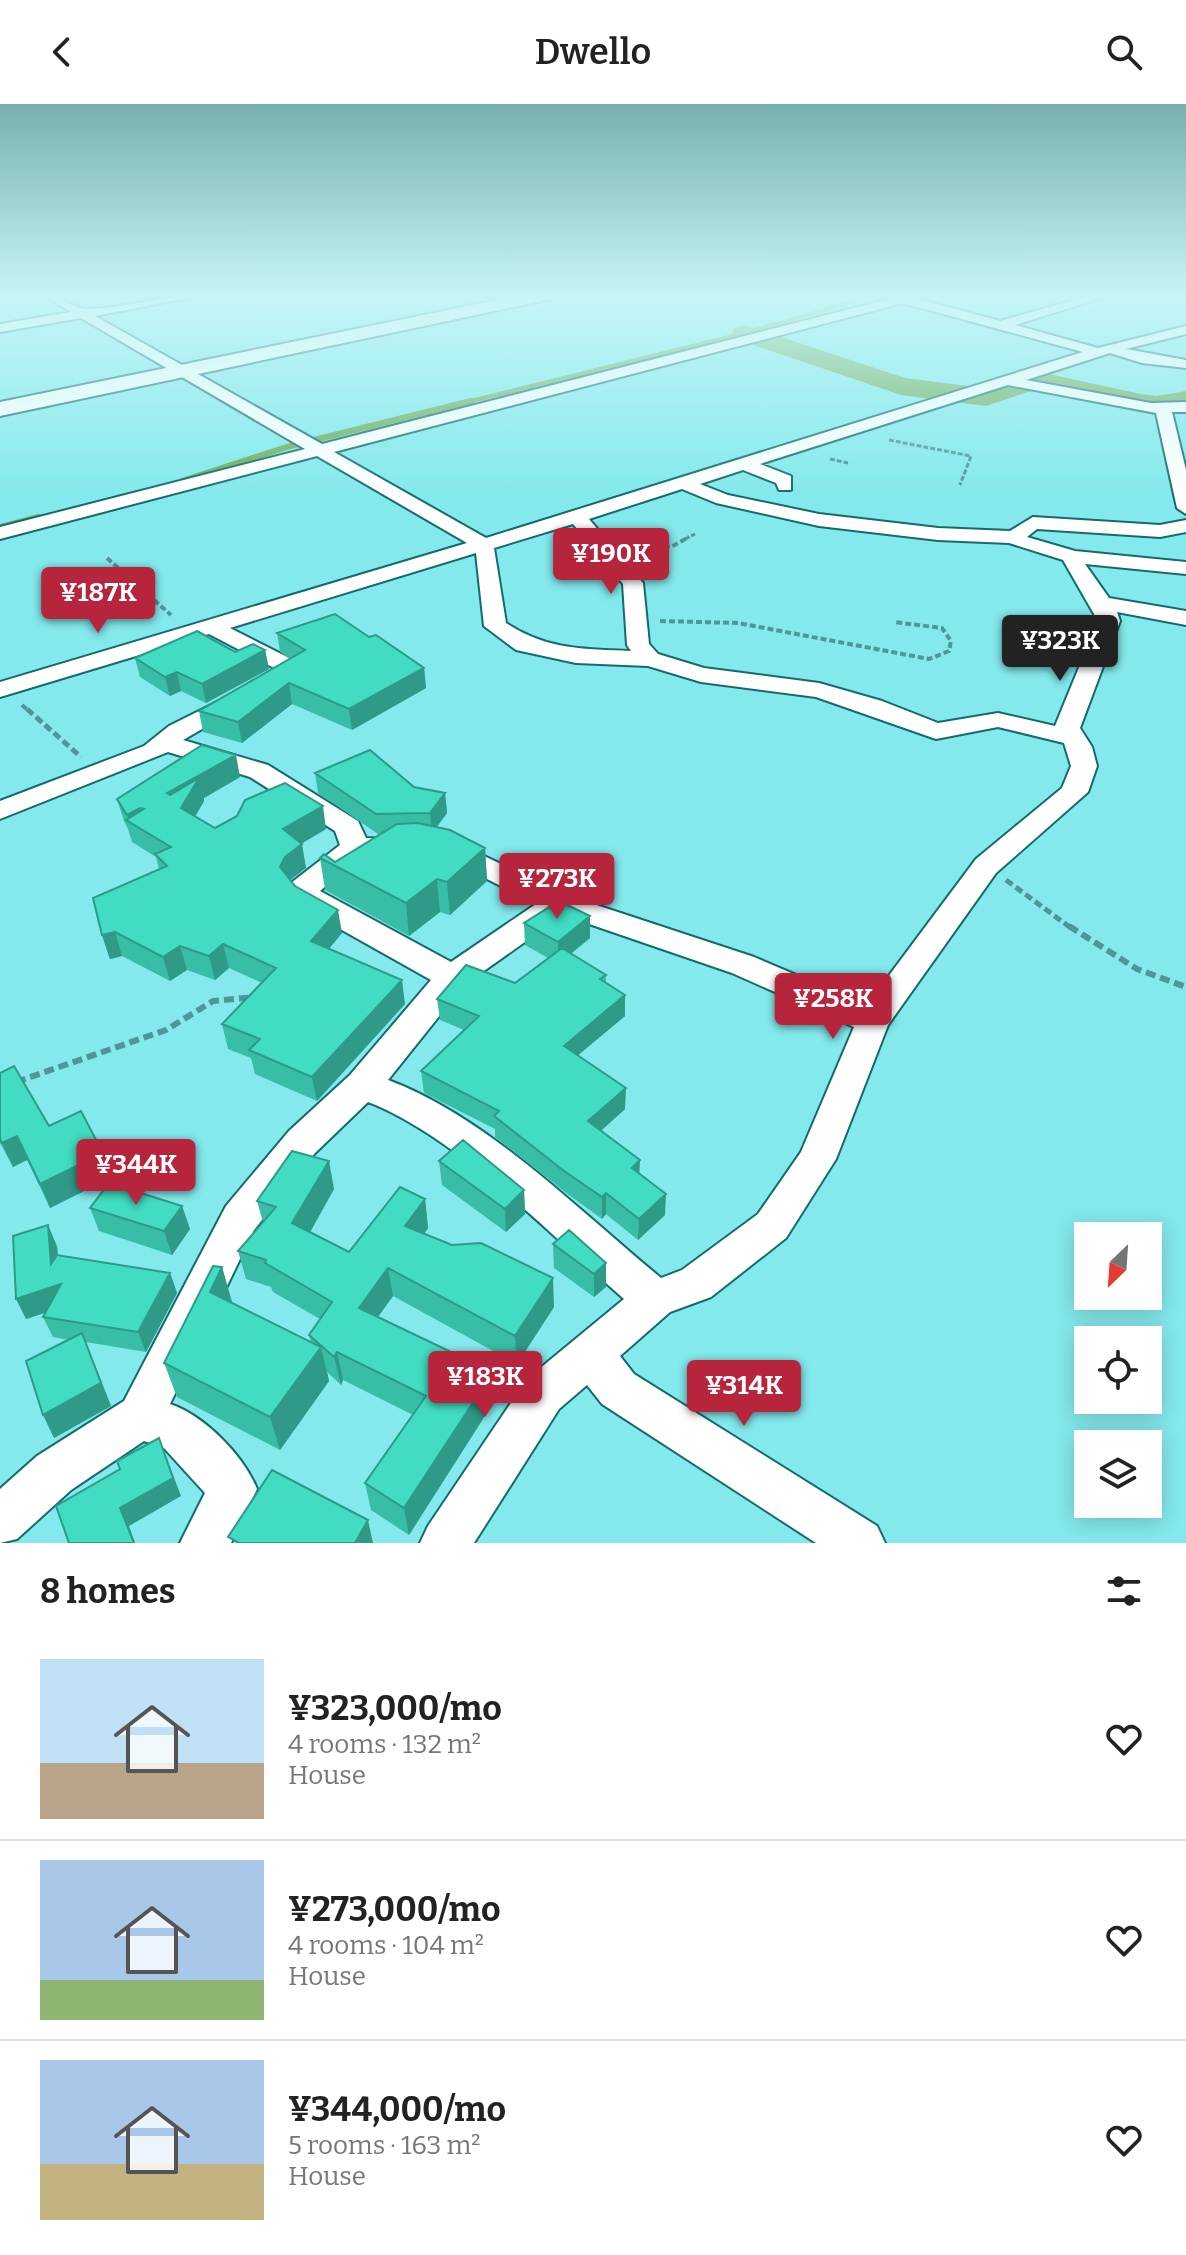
<!DOCTYPE html>
<meta charset="utf-8">
<style>
:root{--surface:#fff;--page:#f2f2f2;--text:#222;--muted:#767676;--line:#e0e0e0;--accent:#b7253d}
body{margin:0;font-family:Bitter,serif;background:var(--page);color:var(--text);height:100vh;display:flex;flex-direction:column;font-size:30px;white-space:nowrap}
*{box-sizing:border-box;margin:0}
p{font-size:26px;color:var(--muted)}
.icon{flex:none;width:44px;height:44px;fill:none;stroke:currentColor;stroke-width:2;stroke-linecap:round;stroke-linejoin:round}
.map{position:relative;height:1439px;overflow:hidden}
.details{display:flex;flex-direction:column;background:var(--surface);flex:1}
.details>*{flex:none}
.needle{width:52px;rotate:205deg}
.controls{position:absolute;left:1074px;top:1118px;display:grid;gap:16px}
.controls a{display:grid;place-items:center;width:88px;height:88px;border-radius:0px;background:var(--surface);box-shadow:0 4px 20px #0003;font-size:40px}
.price{position:absolute;translate:-50% -68px;padding:0 18px;border-radius:8px;background:var(--accent);color:#fff;font-size:26px;line-height:52px;filter:drop-shadow(0 2px 4px #0008)}
.price::after{content:'';position:absolute;left:50%;top:48px;width:24px;height:18px;margin-left:-12px;background:inherit;clip-path:polygon(0 0,100% 0,50% 100%)}
.price.active{background:#222;color:#fff}
ul{padding:0;list-style:none}
li{display:flex;align-items:center;gap:24px;height:200px;padding:0 40px}
li+li{border-top:2px solid var(--line)}
li span{display:grid;place-items:center;flex:none;width:224px;height:160px;border-radius:0px;color:#555}
li>.icon{margin-inline-start:auto}
span .icon{width:96px;height:96px;fill:#fffc;stroke-width:1}
li b{font-size:34px}
h2{display:flex;justify-content:space-between;align-items:center;height:96px;padding:0 40px;font-size:34px}
header{display:flex;justify-content:space-between;align-items:center;height:104px;padding:0 40px;background:var(--surface);font-size:36px;font-weight:600}
.map>svg:first-child{display:block}
.lines{fill:none;stroke-linecap:round;stroke-linejoin:round}
.stream-far1{stroke:#6eac58;stroke-width:4}
.stream{stroke:#6eac58;stroke-width:6}
.river{fill:#6eac58;fill-rule:evenodd}
.minor-casing{stroke:#146b6d;stroke-width:4}
.secondary-casing{stroke:#146b6d;stroke-width:4}
.path-far3{stroke:#509698;stroke-width:3;stroke-dasharray:5 2;stroke-linecap:butt}
.path-far2{stroke:#509698;stroke-width:4;stroke-dasharray:6 3;stroke-linecap:butt}
.path-far1{stroke:#509698;stroke-width:5;stroke-dasharray:8 4;stroke-linecap:butt}
.path{stroke:#509698;stroke-width:6;stroke-dasharray:10 5;stroke-linecap:butt}
.minor{fill:#fff;fill-rule:evenodd}
.secondary{fill:#fff;fill-rule:evenodd}
.wall{fill:#38bda6}
.shaded-wall{fill:#2e9a87}
.building{fill:#41dcc1;stroke:#2e9a87;stroke-width:2}
</style>
<header><svg class="icon" aria-label="back" viewBox="0 0 24 24"><path d="M15 5l-7 7 7 7"/></svg>Dwello<svg class="icon" aria-label="search" viewBox="0 0 24 24"><circle cx="10" cy="10" r="6"/><path d="M15 15l6 6"/></svg></header>
<div class="map">
<svg width="1186" height="1439" viewBox="0 0 1186 1439">
<rect width="100%" height="100%" fill="#83e9ec"/>
<g class="lines">
<path class="stream-far1" d="M103,205l83,-15
M463,299l282,-70 133,-39"/>
<path class="stream" d="M182,377l108,-35 181,-45
M0,423l39,-10"/>
<path class="river" d="M745,221l160,53 79,10 51,-17 106,23 16,2 29,-5v18l-29,5 -16,-2 -104,-23 -51,17 -85,-11 -165,-56 -4,-6 4,-6z"/>
<g class="minor-casing">
<path id="minor" d="M42,190c19,0 32,16 47,15 40,-1 79,-15 120,-15l-114,22 227,128 567,-145 -10,-5h20l101,27 95,-27h19l-99,31 83,23 88,-22v8l-60,15 60,11v8l-44,-5 -32,-10 -84,27 125,23 35,-1v10h-14l14,58v44l-9,-6 -21,-95 -148,-28 -248,79 31,12v14h-12l-3,-7 -33,-13 -43,14 28,11 91,19 119,14 72,3 23,-14 127,8 26,-5v12l-26,5 -123,-8 -10,8 48,14 111,11v12l-101,-10 24,34 77,13v14l-69,-13 3,9 -40,107 12,19 5,19 -9,26 -92,81 -108,152 -52,134 -50,79 -75,59 -41,15 -50,44 14,18 243,152 8,17h-69l-214,-139 -15,-19 -28,24 -85,134h-54l8,-17 99,-147 97,-80c-72,-63 -168,-163 -256,-197l-53,51 -61,77 -84,174c35,12 73,51 87,85l-26,54h-51l25,-50 -41,-45 -20,-7 -73,49 -54,49 -17,4v-54l37,-33 87,-55 102,-195 63,-75 61,-56 81,-95 -130,-73 -14,-17 4,-7 49,-38 -5,-14 -85,-54 -82,-25 -168,67v-18l144,-55 25,-20 64,-32 12,7 -3,5 -59,34 85,25 90,56 8,17 40,1 4,6 -4,6 -44,4 -42,36 131,71 85,-58 -94,-48 -4,-6 4,-6 10,-3 117,55 185,61 113,48 109,-146 86,-71 9,-22 -7,-23 -66,-16 -62,12 -120,-42 -115,-15 -53,-16 -72,-3 -60,-13 -32,-24 -8,-73 -246,75 71,36 4,5c-10,12 -28,22 -43,18l-4,-5 18,-13 -67,-35 -209,63v-15l467,-139 -150,-87 -317,83v-12l305,-78 -224,-131 -81,14v-8l71,-12zM903,199l180,49 -597,186 -152,-86zM682,385l34,14 103,23 119,14 71,3 54,17 35,61 -43,105 -57,-13 -60,10 -56,-22 -63,-18 -115,-15 -46,-14 -9,-10 -6,-61 -54,-64zM573,420l50,60 4,61 4,6c-47,-2 -84,-1 -125,-28l-12,-75zM563,811l169,58 122,54 -53,125 -43,62 -76,56 -21,8c-82,-67 -175,-162 -273,-198l76,-95z"/>
</g>
<g class="secondary-casing">
<path id="secondary" d="M526,190h34l-9,5 -551,117v-14z"/>
</g>
<path class="path-far3" d="M889,336l82,16 -11,29
M830,355l18,4
M685,435l10,-5"/>
<path class="path-far2" d="M628,438l43,5 18,-10
M107,454l64,57
M660,517l78,2 191,36 20,-8 2,-10 -9,-13 -48,-6
M22,601l7,6"/>
<path class="path-far1" d="M27,605l54,48
M1006,776l65,48"/>
<path class="path" d="M1069,822l68,43 49,18
M16,978l150,-52 47,-29 43,-4"/>
<use href="#minor" class="minor"/>
<use href="#secondary" class="secondary"/>
</g>
<path class="wall" d="M277,529l92,4 55,31 2,20 -74,42 -60,-26 -50,39 -39,-11 -4,-21 91,-52 -10,-7z
M265,546l4,19 -63,34 -25,-12 -11,5 -30,-19 -5,-19z
M315,669l99,14 31,6 2,20 -10,14 48,21 2,33 -37,34 -10,-3 -31,24 -84,-46 -5,-32 15,4 45,-28h-2l-60,-41z
M240,673l-36,21v3l-9,15 20,12 111,1 -25,15 5,24 -16,12 52,53 -13,15 76,56 -88,97 -62,-27 -4,-16 -23,-9 -6,-25 40,-41 -33,-15 -14,12 -28,-10 -17,11 -48,-25 -12,3 -8,-24 57,-66 -3,-12 -24,-15 -4,-13 -4,-8 -7,-22z
M590,812v22l-19,16 35,21v8l19,33 -47,39 47,54 -24,22 38,42 26,42 -27,25 -32,-26 -4,5 -37,-27 -70,-55v-8l-71,-36 -3,-22 43,-41 -24,-10 -3,-21 78,-16 33,-25 -23,-13 -1,-22z
M0,969l49,53 63,51 -62,31 -23,-48 -14,7 -13,-24z
M439,1057l85,29 1,24 -19,18 -64,-47z
M334,1085l-24,43 39,20 76,-53 3,29 -4,6 130,73 -37,57 -124,-68 -15,21 117,83 -86,135 -38,-25 -6,-27 48,-68 -70,-35 -2,5 -14,-13 2,9 -49,69 -103,-53 -13,-34 58,-96 10,36 79,39 -2,-7 11,-16 -47,-27 -2,-5 -25,-8 -8,-28 25,-29 -6,-21z
M182,1102l8,23 -18,26 -73,-24 -9,-23z
M553,1140l53,19v24l-12,10 -40,-29z
M57,1142l1,9 112,18 7,20 -31,59 -60,-10 25,64 -57,32 15,-98 -16,-3 -10,-20 2,-4 -19,6z"/>
<path class="shaded-wall" d="M265,546l4,19 -63,34 -4,-19z
M424,564l2,20 -74,42 -3,-21z
M177,568l4,19 -11,5 -5,-19z
M289,579l3,21 -50,39 -4,-21z
M236,651l4,22 -36,21v3l-17,30 -20,-38z
M445,689l2,20 -15,20 -2,-20z
M323,702l3,23 -39,23 -4,-23z
M140,704l6,22 -17,-8 -2,-7z
M302,740l4,24 -17,13 -9,-14 5,-10z
M485,744l2,33 -37,34 -3,-33z
M437,775l3,33 -31,24 -3,-33z
M338,806l4,23 -26,32 -5,-24z
M590,812v22l-32,26v-22z
M115,828l7,24 -12,3 -8,-24z
M223,840l6,24 -14,12 -6,-24z
M180,842l7,24 -17,11 -7,-24z
M402,876l3,24 -88,97 -5,-24z
M625,891v21l-61,51v-21z
M626,984l-1,21 -37,33v-21z
M17,1032l10,24 -14,7 -11,-24z
M103,1049l9,24 -62,31 -10,-24z
M640,1056l-1,21 -7,-13z
M329,1057l5,28 -35,63 -7,-29z
M524,1086l1,24 -19,18 -1,-23z
M606,1089v21l-4,5v-22z
M666,1090l-1,21 -27,25 1,-21z
M425,1095l3,29 -19,26 -4,-28z
M182,1102l8,23 -18,26 -8,-24z
M48,1121l9,21 3,38 -9,-20z
M606,1159v24l-12,10v-23z
M222,1163l10,35 -11,24 -11,-34z
M388,1164l5,28 -29,40 -5,-28z
M170,1169l7,20 -31,59 -8,-20z
M553,1174l1,29 -37,57 -2,-28z
M61,1180l9,20 -44,15 -10,-20z
M82,1229l29,73 -57,32 -11,-23z
M321,1243l8,34 -49,69 -10,-33z
M337,1248l6,28 -2,5 -7,-28z
M493,1268l2,28 -86,135 -5,-27z
M159,1334l22,58 -52,30 6,17h-1l-14,-35z
M368,1416l5,23h-18z"/>
<path class="building" d="M335,510l34,23 7,-2 48,33 -75,41 -60,-26 -51,39 -39,-11 106,-61 -28,-17z
M197,527l38,21 18,-8 12,6 -63,34 -25,-12 -12,5 -30,-19z
M202,641l34,10 -69,38 3,2 29,-17 -18,30 34,20 22,-12 8,-16 40,-17 38,23 -40,23 19,15 -17,13 -5,10 15,19 43,24 -27,31 91,39 -90,97 -63,-27 11,-11 -38,-15 54,-56 -53,-24 -14,12 -29,-10 -17,11 -48,-25 -13,3 -9,-37 74,-32 -12,-12 16,-7 -45,-27 18,-11 -4,-1 -13,7 -10,-16z
M370,646l44,37 31,6 -15,20 -54,1 -61,-41z
M418,719l32,7 35,18 -38,34 -10,-3 -31,24 -86,-45 4,-4 11,8 62,-38z
M559,797l31,15 -32,26 -34,-19z
M562,844l44,27 -6,4 25,16 -61,51 62,42 -38,33 52,39 -8,8 34,26 -27,25 -33,-26 -4,4 -38,-26 -70,-55 5,-5 -78,-40 58,-55 -42,-17 29,-34 49,18z
M14,962l35,60 32,-15 22,42 -63,31 -23,-48 -15,7 -2,-4v-66z
M463,1036l61,50 -19,19 -66,-48z
M292,1047l37,10 -37,62 57,29 51,-65 25,12 -20,27 47,19 29,-2 72,35 -38,58 -127,-68 -29,40 134,64 -89,136 -39,-25 61,-87 -89,-44 -3,5 -25,-22 23,-33 -67,-39 1,-3 -28,-9 38,-44 -19,-6z
M109,1079l73,23 -18,25 -74,-23z
M48,1121l3,39 6,-9 113,18 -32,59 -95,-15 18,-33 -45,15 -3,-63z
M569,1126l37,33 -12,11 -41,-30z
M213,1162l9,1 -12,25 111,55 -51,70 -106,-54z
M82,1229l19,50 -58,32 -17,-54z
M159,1334l14,40 -53,30 14,35h-65l-13,-37 64,-37 -3,-8z
M272,1366l96,50 -13,23h-116l-11,-6z"/>
<linearGradient id="sky" x2="0" y2="1"><stop stop-color="#77b1ae"/><stop offset="0.49" stop-color="#c7f5f6"/><stop offset="1" stop-color="#c7f5f6" stop-opacity="0"/></linearGradient>
<rect width="1186" height="391" fill="url(#sky)"/>
</svg>
<div class="controls">
<a><svg class="needle" viewBox="-14 -14 28 28"><path d="M0-13l5 13h-10z" fill="#e53935"/><path d="M0 13l5-13h-10z" fill="#767676"/></svg></a>
<a><svg class="icon" aria-label="locate" viewBox="0 0 24 24"><circle cx="12" cy="12" r="6"/><path d="M12 2v4M12 18v4M2 12h4M18 12h4"/></svg></a>
<a><svg class="icon" aria-label="layers" viewBox="0 0 24 24"><path d="M12 4l9 5-9 5-9-5zM3 14l9 5 9-5"/></svg></a>
</div>
<b class="price" style="left:611px;top:492px">¥190K</b>
<b class="price" style="left:98px;top:531px">¥187K</b>
<b class="price active" style="left:1060px;top:579px">¥323K</b>
<b class="price" style="left:557px;top:817px">¥273K</b>
<b class="price" style="left:833px;top:937px">¥258K</b>
<b class="price" style="left:136px;top:1103px">¥344K</b>
<b class="price" style="left:485px;top:1315px">¥183K</b>
<b class="price" style="left:744px;top:1324px">¥314K</b>
</div>
<section class="details">
<h2>8 homes<svg class="icon" aria-label="filters" viewBox="0 0 24 24"><path d="M4 7h16M4 17h16"/><circle cx="9" cy="7" r="2"/><circle cx="15" cy="17" r="2"/></svg></h2>
<ul>
<li><span style="background:linear-gradient(#bfe0f5 65%,#b9a48a 0)"><svg class="icon" aria-label="home" viewBox="0 0 24 24"><path d="M3 11l9-7 9 7M6 9v11h12V9"/></svg></span><div><b>¥323,000/mo</b><p>4 rooms · 132 m²</p><p>House</p></div><svg class="icon" aria-label="heart" viewBox="0 0 24 24"><path d="M12 20l-8-8c-3-5 5-10 8-4 3-6 11-1 8 4z"/></svg></li>
<li><span style="background:linear-gradient(#a9c7e8 75%,#8fb573 0)"><svg class="icon" aria-label="home" viewBox="0 0 24 24"><path d="M3 11l9-7 9 7M6 9v11h12V9"/></svg></span><div><b>¥273,000/mo</b><p>4 rooms · 104 m²</p><p>House</p></div><svg class="icon" aria-label="heart" viewBox="0 0 24 24"><path d="M12 20l-8-8c-3-5 5-10 8-4 3-6 11-1 8 4z"/></svg></li>
<li><span style="background:linear-gradient(#a9c7e8 65%,#c2b280 0)"><svg class="icon" aria-label="home" viewBox="0 0 24 24"><path d="M3 11l9-7 9 7M6 9v11h12V9"/></svg></span><div><b>¥344,000/mo</b><p>5 rooms · 163 m²</p><p>House</p></div><svg class="icon" aria-label="heart" viewBox="0 0 24 24"><path d="M12 20l-8-8c-3-5 5-10 8-4 3-6 11-1 8 4z"/></svg></li>
</ul>
</section>
